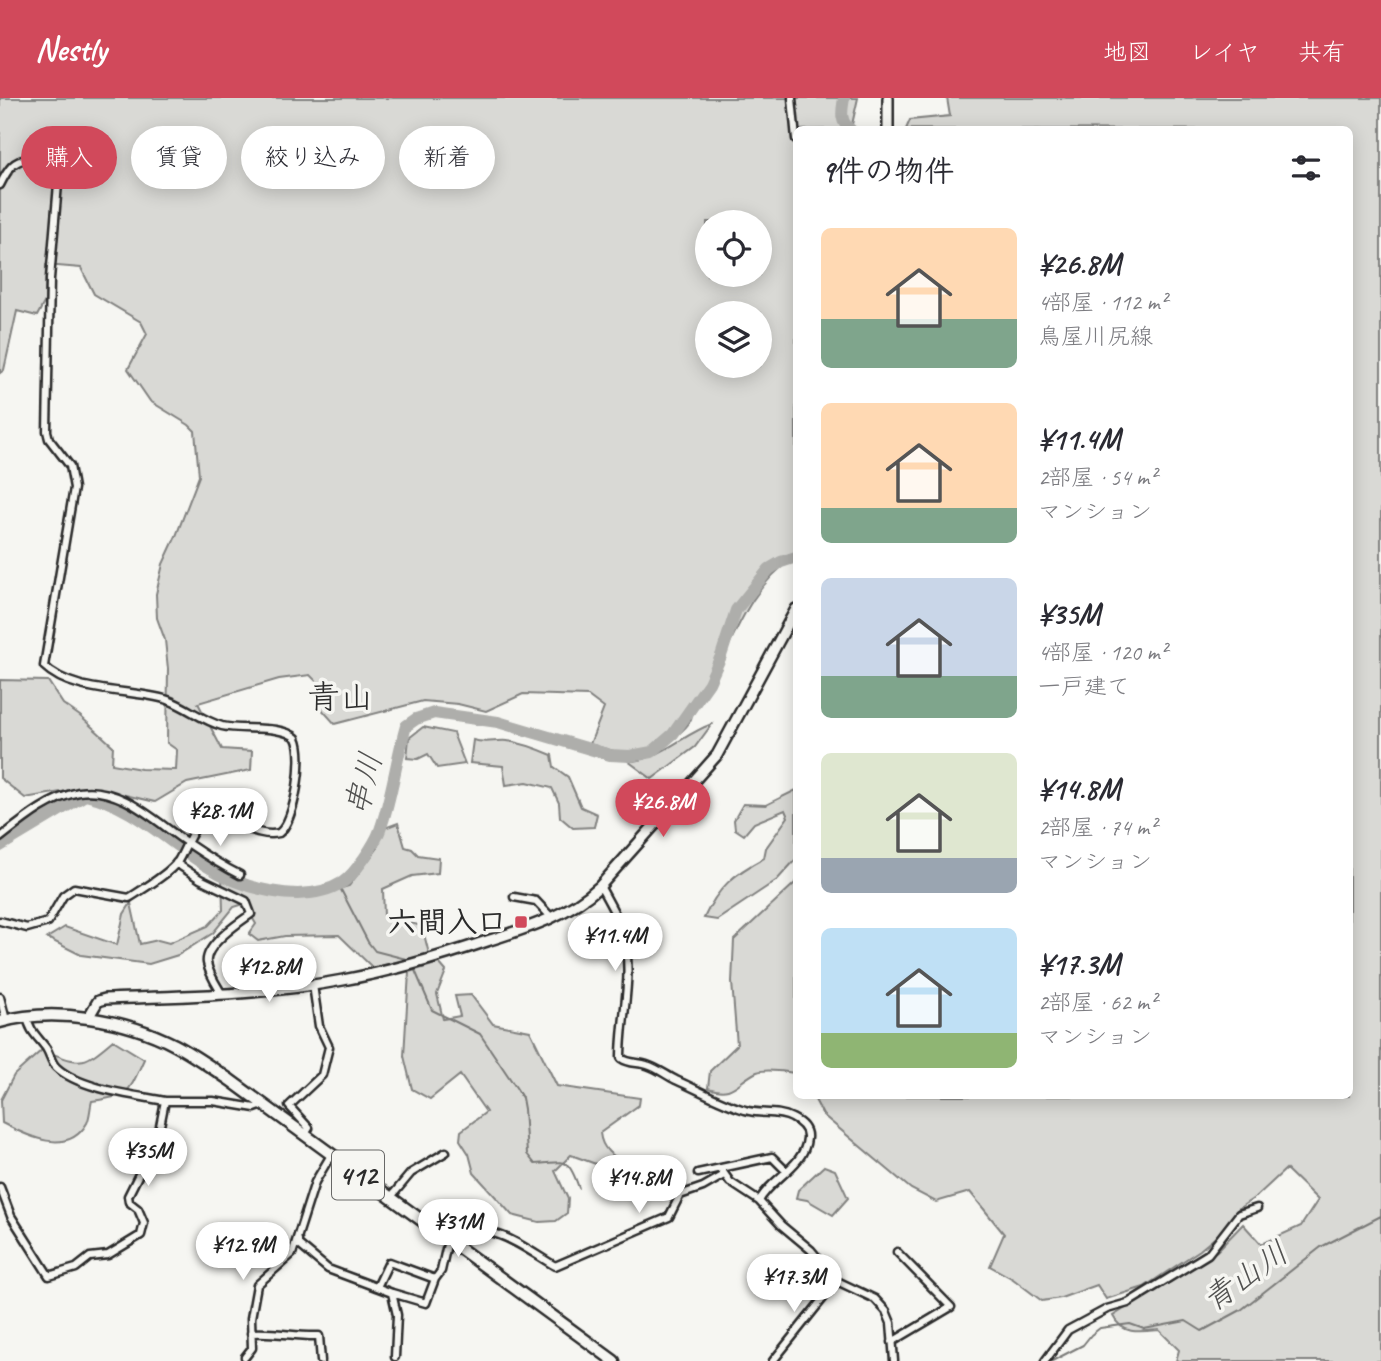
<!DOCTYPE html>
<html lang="ja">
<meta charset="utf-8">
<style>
:root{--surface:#fff;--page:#f7f7f7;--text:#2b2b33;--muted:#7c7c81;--accent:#d1495b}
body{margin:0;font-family:Caveat,"Klee One",sans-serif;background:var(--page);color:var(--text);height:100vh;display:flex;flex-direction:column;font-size:26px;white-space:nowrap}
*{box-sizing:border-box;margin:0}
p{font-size:23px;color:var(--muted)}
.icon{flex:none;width:38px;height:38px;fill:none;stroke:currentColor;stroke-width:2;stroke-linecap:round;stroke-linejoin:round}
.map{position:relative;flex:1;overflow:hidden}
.panel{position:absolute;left:793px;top:28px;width:560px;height:973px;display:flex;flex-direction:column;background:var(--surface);border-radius:10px;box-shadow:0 4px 18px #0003}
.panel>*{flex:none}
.top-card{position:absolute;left:21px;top:28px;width:665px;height:63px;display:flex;gap:14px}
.buttons{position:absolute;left:695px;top:112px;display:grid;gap:14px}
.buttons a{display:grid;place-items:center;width:77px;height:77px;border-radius:50%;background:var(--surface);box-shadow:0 4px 18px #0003;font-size:35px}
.price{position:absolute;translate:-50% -60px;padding:0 16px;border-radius:24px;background:#fff;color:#222;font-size:23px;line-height:46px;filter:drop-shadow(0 2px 4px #0008)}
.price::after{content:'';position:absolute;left:50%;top:42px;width:21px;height:16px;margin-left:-10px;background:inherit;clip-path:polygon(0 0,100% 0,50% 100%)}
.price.active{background:var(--accent);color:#fff}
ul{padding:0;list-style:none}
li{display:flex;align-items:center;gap:21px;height:175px;padding:0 28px}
li span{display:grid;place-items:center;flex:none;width:196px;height:140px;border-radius:10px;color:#555}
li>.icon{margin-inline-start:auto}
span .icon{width:84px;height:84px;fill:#fffc;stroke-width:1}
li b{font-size:30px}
h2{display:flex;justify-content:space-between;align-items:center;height:84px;padding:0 28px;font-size:30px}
.pill{padding:0 24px;border-radius:32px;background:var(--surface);box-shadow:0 4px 18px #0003;font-size:24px;line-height:63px}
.pill.active{background:var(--accent);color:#fff}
header{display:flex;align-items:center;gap:42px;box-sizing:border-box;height:98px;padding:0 35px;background:var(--accent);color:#fff}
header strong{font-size:33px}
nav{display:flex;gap:38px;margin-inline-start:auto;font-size:24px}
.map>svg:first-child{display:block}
.green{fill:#d9d9d5;stroke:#828280;stroke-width:2;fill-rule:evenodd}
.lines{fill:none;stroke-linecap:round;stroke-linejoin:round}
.stream{stroke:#7a7a78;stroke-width:2}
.river{stroke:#aeaeab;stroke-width:12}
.minor-casing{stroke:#2b2b2b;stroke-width:11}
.secondary-casing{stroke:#2b2b2b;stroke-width:14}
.trunk-casing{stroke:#2b2b2b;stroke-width:15}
.minor{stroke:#f6f6f2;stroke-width:6}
.secondary{stroke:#f6f6f2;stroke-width:9}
.trunk{stroke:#f6f6f2;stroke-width:10}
.poi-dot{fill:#d1495b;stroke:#f6f6f2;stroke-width:2.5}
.labels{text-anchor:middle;stroke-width:7;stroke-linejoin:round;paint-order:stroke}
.shield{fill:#f6f6f2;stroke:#686867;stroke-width:2}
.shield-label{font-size:28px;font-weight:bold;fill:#2b2b2b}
.poi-label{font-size:30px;font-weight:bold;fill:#2b2b2b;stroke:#f6f6f2;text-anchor:end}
.water-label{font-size:32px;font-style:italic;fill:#525251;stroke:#f6f6f2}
.quarter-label{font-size:33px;fill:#2b2b2b;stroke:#f6f6f2}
</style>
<header>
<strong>Nestly</strong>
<nav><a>地図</a><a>レイヤ</a><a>共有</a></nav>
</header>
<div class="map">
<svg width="1381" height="1263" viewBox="0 0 1381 1263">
<rect width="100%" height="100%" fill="#f6f6f2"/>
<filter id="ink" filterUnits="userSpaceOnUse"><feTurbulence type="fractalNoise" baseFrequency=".0143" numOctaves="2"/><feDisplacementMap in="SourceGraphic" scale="14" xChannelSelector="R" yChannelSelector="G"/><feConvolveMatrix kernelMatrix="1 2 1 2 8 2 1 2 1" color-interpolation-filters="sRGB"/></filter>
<g filter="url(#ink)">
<path class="green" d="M0,0h858l-7,31 -55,1v426c-60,40 -65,104 -104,159 -3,19 -40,35 -58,38 -15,1 -30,-5 -44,-9l14,-36 -16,-12 -65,-2 -37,17 -28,-7 -35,-3 -88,23 -17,-19 2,-20 -10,-10 -31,4 -81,24 24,46 30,2 -1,19 -64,13 -32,19 -64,-15 -66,11 -25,-20v-98l48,1 15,23 17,12 33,30 -1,18 29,5 35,1 1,-20 -10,-7 1,-74 -3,-29 -8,-22 -1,-24 7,-30 13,-28 23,-60 -4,-45 -6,-6 -39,-24 -22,-32 19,-35 -6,-12 -47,-28 -13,-26 -35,-3 -1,36 -8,15 -20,-5 -13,59 -4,3zM707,124h53v53h-53zM707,215h53v53h-53z
M947,0h434v1263h-205l3,-11 -20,-20c-19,2 -37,5 -46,-14l104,-65 26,-27 18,20 40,-18 17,-26 -32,-31 -29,27 -19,13 -20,26 -18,15 -56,37 -38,12 -9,-14 -36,13 -19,3 -29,-22 -23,-13 14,-32 -34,-42 -34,10 -25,-13 -88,-74 -10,-19h536v-966l-443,-1 4,-9 40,-4z
M712,626l-17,23 -43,32 -24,-18c31,0 55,-27 84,-37z
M423,629l30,6 12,31 -28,4 -9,-14 -10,5 -11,-1 2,-20z
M473,642c12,4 22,0 34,1 16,2 31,8 45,14l2,12 14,10 13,30 16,7 -3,13 -21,1 -13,-11 -1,-14 -7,-15 -25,-6 -21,3 -3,-19 -33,-3z
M796,692v69l-19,21 -60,40 -13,-2c14,-31 30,-44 60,-60l2,-10 22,-31 -3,-7 -31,13 -10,12 -9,-6 -1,-9 9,-16 23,1z
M398,725l7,24 7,2 6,6 21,3 -1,15 -26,3 -29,13 1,27 38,10 7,28 -56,14 -34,-33 -54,1 -27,5 -9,-7 7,-10 -12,-20 -10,3 -21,26 -35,22 -29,9 -68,-9 -34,-17 18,-11 52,18 7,-31 7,-11 9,41 18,-4 11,3 39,-17 15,-16 -1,-36 48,21h49l30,-9 28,-37 5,-20z
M796,784v191c-11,-1 -29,-5 -39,-1 -21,10 -23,25 -49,16l2,-17 27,-26 -5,-63 2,-42z
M439,865l7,8 -9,23 6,25 17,-3 -5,-20 16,-1 22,29 37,7 27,55 83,12 -1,7 -39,28c2,19 15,24 31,33l6,18 -22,-13 -44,-16 -16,16 13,28 -1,14 -11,8 -17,1 -27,-7 -38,-42 -5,-19 -9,-14 1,-9 25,-19 -26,-37 -30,24 -18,-10 -8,-33 5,-84z
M113,942l31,19c-16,35 -13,36 -52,42 -2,6 -2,16 -5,22 -19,34 -60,13 -85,0l-1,-23 13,-25 28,-25c40,14 38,18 71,-10z
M824,1068l11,4 13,28 -15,17 -26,-15 -11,-2 2,-8z"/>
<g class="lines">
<path class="stream" d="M338,786l30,58 7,9 31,8
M414,870l18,42 48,24 37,55 5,9 2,11 3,45 8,10c30,-1 32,-10 44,24
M1052,1263l31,-16 8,-10 9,-7 30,-4 14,5 42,-8 16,10 39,-21 80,-63 60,-31"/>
<path class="river" d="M844,0c-2,13 -5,23 7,32
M0,748l85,-51c47,10 80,45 120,70 35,23 98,42 138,17 12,-8 32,-38 37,-52 12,-33 16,-70 26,-104l10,-7 18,-6 64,9 112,33 20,1 22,-4 21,-18 36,-51 12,-27 15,-46 33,-41 12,-7 15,-5"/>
<g class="minor-casing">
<path id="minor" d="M792,0l4,41
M0,87c3,-6 7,-14 12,-19 17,-16 44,-2 46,18l-8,95 -3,152 2,8 21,27 4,22 -30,178c30,29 86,22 124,34 19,7 35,21 54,26 21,5 58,-2 74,12 9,18 -1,83 -17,95 -24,6 -48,-18 -70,-15 -14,1 -24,32 -31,43 -9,13 -35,28 -49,37l-55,-10 -11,8 -15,26 -21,6 -27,-7
M0,740c23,-18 49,-40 79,-46 42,-7 78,31 110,52 16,11 33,22 51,31
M176,765l24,16 46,22 5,13c-13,9 -47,32 -44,49 2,11 9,21 15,31
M600,788c6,11 18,32 22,43 13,43 -1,86 -1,129 8,6 17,4 26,7 10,3 19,10 29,15 23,10 44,23 69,30 15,5 32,0 47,8 8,4 16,10 15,20 -2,28 -36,40 -48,63l22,24 30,25 26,31 38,18 11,12 5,12 3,38
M514,799l22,4 16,17
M0,899l6,23
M27,918c2,15 11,21 19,32 4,6 5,14 10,19 23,22 78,28 109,34
M304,1038l5,-8 -20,-22 33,-31 7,-28 -10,-21 -6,-41
M723,1074l7,10 29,19
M698,1075l74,-16 14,14
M0,1089l11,29 38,60 27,-8 14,-11 18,-2 33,-20 3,-12 -6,-14 -9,-7 -1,-6 30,-60 7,-35h48l42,7 8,-3
M390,1100l21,-25 35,-21
M298,1142v4l30,25 64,24 5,22 -2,42
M377,1189l12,-25 46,17
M392,1195l34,10 9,-24 6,-8 7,-31c38,-25 74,7 107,26l114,-49 11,-22 23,-8 21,-12
M251,1235c24,-2 45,4 68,3l2,25
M892,1244l59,-35 -54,-55
M245,1259l7,-9 -1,-30 6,-33 35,-31 23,-72 16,-27
M773,1263l64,-80
M1045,1263l23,-31 39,-21 21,-6 80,-49 31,-40 18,-6"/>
</g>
<g class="secondary-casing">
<path id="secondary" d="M888,32v-32
M88,920l10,-17 7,-2c79,-3 160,-4 238,-19 49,-9 97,-23 144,-39 40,-13 81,-25 113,-55l117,-131 79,-146"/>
</g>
<g class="trunk-casing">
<path id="trunk" d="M0,924c54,-15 125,-3 175,23 19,10 37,23 55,35l384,281"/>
</g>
<use href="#minor" class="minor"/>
<use href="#secondary" class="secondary"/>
<use href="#trunk" class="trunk"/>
</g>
</g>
<rect class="poi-dot" x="514" y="817" width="14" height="14" rx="3.5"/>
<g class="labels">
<rect class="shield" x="332" y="1052.5" width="52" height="49" rx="5"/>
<g class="shield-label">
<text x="358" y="1087">412</text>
</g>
<g class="poi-label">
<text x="507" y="834">六間入口</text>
</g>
<g class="water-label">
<text transform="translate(363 686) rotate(-75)" y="11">串川</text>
<text transform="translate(1245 1178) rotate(-35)" y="11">青山川</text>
</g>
<g class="quarter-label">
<text x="340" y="610">青山</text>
</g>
</g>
</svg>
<div class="buttons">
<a><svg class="icon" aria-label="locate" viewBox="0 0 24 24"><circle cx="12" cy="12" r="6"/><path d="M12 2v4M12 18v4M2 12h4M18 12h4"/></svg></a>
<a><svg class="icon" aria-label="layers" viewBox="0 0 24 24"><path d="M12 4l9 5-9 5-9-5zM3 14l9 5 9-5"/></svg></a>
</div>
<b class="price active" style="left:663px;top:741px">¥26.8M</b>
<b class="price" style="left:220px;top:750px">¥28.1M</b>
<b class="price" style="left:615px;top:875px">¥11.4M</b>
<b class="price" style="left:269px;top:906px">¥12.8M</b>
<b class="price" style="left:148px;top:1090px">¥35M</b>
<b class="price" style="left:639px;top:1117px">¥14.8M</b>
<b class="price" style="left:458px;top:1161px">¥31M</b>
<b class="price" style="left:243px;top:1184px">¥12.9M</b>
<b class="price" style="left:794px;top:1216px">¥17.3M</b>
<div class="top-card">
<a class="pill active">購入</a>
<a class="pill">賃貸</a>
<a class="pill">絞り込み</a>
<a class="pill">新着</a>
</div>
<section class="panel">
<h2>9件の物件<svg class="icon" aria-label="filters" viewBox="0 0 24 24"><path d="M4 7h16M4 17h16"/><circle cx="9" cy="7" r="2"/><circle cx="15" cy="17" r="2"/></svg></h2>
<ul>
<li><span style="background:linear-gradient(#ffd9b3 65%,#7fa58c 0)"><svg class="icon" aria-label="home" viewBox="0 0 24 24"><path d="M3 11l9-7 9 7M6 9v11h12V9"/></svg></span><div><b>¥26.8M</b><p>4部屋 · 112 m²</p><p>鳥屋川尻線</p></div></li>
<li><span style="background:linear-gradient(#ffd9b3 75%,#7fa58c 0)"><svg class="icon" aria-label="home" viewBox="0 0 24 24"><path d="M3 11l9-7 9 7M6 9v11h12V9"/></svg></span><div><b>¥11.4M</b><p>2部屋 · 54 m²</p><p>マンション</p></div></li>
<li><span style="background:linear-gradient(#c9d6e8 70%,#7fa58c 0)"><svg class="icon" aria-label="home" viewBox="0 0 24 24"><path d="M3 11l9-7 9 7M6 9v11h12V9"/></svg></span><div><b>¥35M</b><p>4部屋 · 120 m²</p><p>一戸建て</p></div></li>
<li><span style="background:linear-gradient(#dfe7d0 75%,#9aa5b1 0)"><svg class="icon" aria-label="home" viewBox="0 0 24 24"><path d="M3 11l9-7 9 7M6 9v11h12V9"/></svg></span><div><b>¥14.8M</b><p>2部屋 · 74 m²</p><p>マンション</p></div></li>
<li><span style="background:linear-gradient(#bfe0f5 75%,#8fb573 0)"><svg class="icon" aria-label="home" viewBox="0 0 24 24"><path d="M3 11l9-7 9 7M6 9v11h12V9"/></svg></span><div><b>¥17.3M</b><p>2部屋 · 62 m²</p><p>マンション</p></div></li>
</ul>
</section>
</div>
